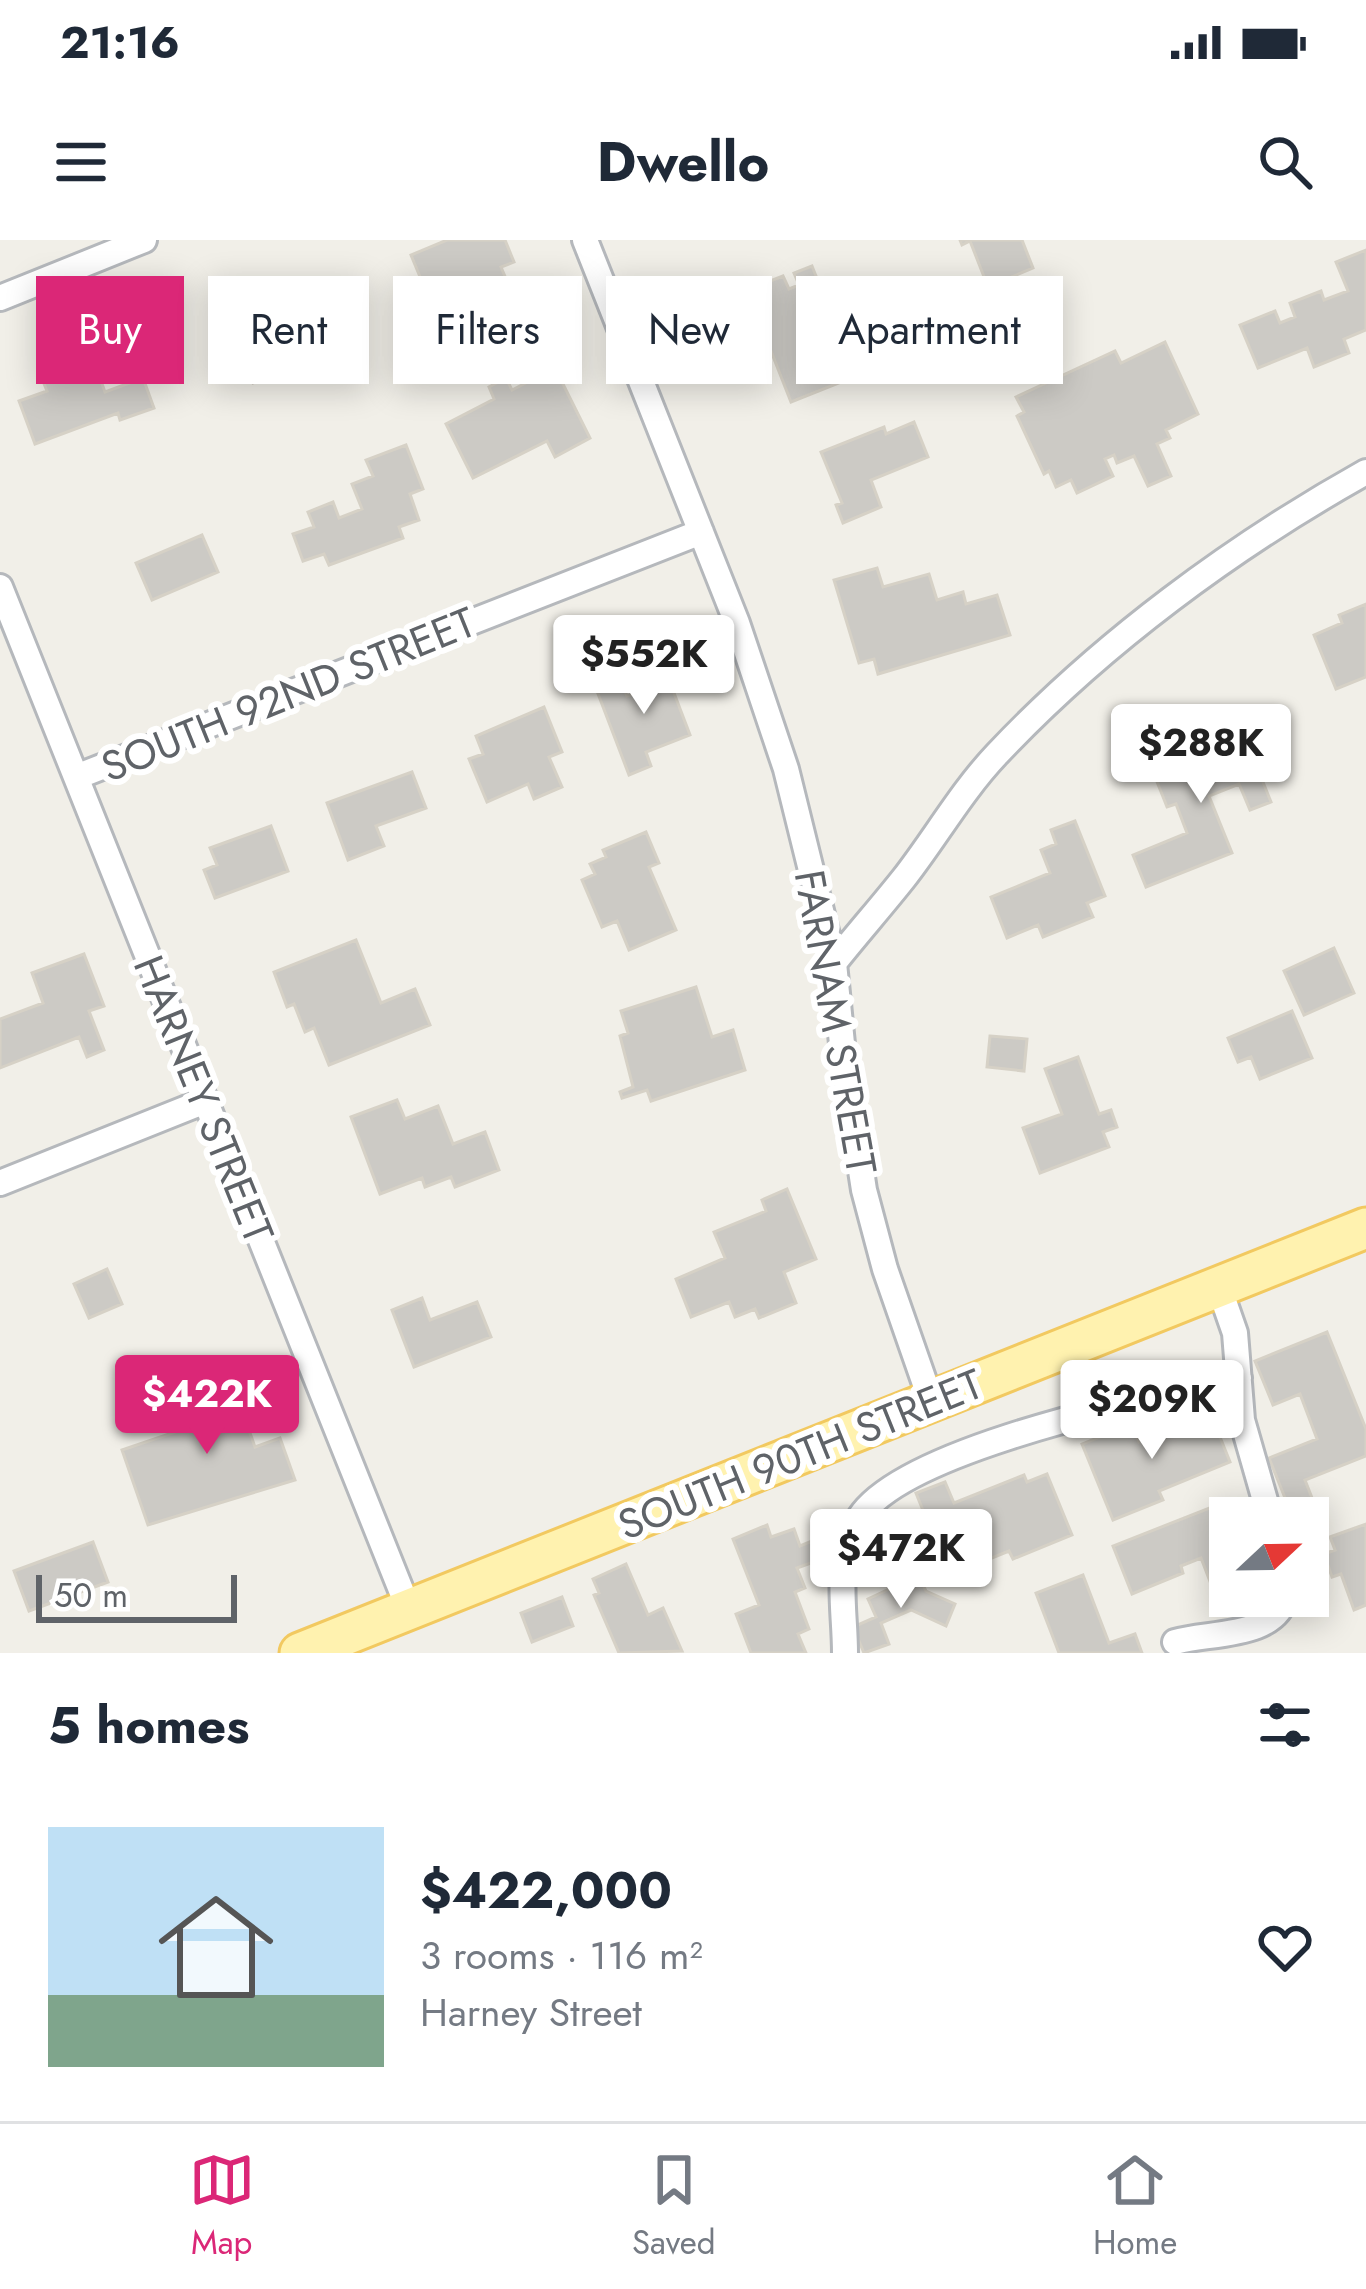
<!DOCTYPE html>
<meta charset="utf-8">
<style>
:root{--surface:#fff;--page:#f2f2f3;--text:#1f2937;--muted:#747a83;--line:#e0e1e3;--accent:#db2777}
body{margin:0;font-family:Jost,sans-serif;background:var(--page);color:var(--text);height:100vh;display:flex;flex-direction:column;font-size:45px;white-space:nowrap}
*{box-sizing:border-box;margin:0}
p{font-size:39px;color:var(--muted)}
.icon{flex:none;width:66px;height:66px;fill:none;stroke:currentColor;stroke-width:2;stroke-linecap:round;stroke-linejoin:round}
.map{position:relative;height:1413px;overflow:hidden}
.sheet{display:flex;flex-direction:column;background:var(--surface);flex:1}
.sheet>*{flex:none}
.banner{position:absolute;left:36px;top:36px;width:1296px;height:108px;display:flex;gap:24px}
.needle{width:78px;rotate:68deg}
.controls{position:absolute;left:1209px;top:1257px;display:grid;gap:24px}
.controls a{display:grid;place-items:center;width:120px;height:120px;border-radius:0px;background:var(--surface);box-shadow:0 6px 30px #0003;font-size:60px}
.scale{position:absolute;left:36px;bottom:30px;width:201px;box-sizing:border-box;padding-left:12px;border:6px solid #5f6368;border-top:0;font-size:33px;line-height:42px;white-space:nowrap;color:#5f6368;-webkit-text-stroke:9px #fff;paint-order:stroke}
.price{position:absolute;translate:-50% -102px;padding:0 27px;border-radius:12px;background:#fff;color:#222;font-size:39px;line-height:78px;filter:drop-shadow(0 3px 6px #0008)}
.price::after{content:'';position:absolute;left:50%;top:72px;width:36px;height:27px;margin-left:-18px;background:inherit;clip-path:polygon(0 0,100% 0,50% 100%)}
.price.selected{background:var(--accent);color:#fff}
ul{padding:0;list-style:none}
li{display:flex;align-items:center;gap:36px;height:300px;padding:0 48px}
li span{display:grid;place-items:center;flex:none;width:336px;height:240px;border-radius:0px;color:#555}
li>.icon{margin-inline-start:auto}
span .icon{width:144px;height:144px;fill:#fffc;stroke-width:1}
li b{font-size:51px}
h2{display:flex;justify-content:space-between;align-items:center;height:144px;padding:0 48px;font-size:51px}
.tag{padding:0 42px;border-radius:0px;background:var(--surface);box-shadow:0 6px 30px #0003;font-size:42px;line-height:108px}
.tag.selected{background:var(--accent);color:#fff}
.status{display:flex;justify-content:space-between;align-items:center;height:84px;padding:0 60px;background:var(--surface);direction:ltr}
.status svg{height:33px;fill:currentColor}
header{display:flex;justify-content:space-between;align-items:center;height:156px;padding:0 48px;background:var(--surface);font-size:54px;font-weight:700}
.menu{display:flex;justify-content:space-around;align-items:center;height:168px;border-top:3px solid var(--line);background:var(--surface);font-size:33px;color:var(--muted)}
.menu a{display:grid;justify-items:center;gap:6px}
.menu .selected{color:var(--accent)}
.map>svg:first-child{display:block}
.building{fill:#cccac5;stroke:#d6d1c6;stroke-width:3}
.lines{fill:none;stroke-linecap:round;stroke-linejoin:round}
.minor-casing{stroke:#b5b8bc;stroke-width:30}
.primary-casing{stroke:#f2c960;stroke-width:45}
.minor{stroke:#fff;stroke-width:24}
.primary{stroke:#fff2af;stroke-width:39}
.labels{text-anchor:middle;stroke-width:12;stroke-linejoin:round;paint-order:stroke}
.street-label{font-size:42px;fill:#5f6368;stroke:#fff}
</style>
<div class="status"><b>21:16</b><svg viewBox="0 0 49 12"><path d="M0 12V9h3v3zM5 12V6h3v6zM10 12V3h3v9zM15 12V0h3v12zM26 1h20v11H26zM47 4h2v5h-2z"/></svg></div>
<header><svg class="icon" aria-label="menu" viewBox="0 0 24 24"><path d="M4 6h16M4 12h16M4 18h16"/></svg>Dwello<svg class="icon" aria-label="search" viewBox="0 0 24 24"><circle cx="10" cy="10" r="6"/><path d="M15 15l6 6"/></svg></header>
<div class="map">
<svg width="1366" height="1413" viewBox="0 0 1366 1413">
<rect width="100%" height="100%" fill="#f1efe8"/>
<path class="building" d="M447,0h58l9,22 -13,5 15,35 -33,13 -15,-35 -40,16 -17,-41z
M960,0h62l11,28 -45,19 -18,-46 -8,4z
M1366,10v80l-22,9 5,14 -35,14 -7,-19 -49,20 -18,-43 35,-14 5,12 15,-6 -5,-14 31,-12 3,9 24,-9 -12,-29z
M812,26l20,50 -23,9 12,29 25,-10 13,31 -68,27 -44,-112 36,-14 6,13 10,-4 -5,-12z
M341,39l15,33 -38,17 8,18 -35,15 -6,-15 -10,5 8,18 -30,13 -24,-54z
M1165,102l33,72 -32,16 4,8 -13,6 14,32 -23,10 -14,-30 -17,7 -3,-8 -9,4 8,17 -36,17 -6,-13 -15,7 -7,-16 -5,3 -27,-58 7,-4 -8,-15 99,-46 6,12z
M94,122l11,30 38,-14 11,30 -34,12 -2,-7 -83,31 -16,-43 28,-10 -4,-10z
M555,128l35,70 -35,19 -8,-16 -74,37 -27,-54 48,-25 -5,-12 17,-9 6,12z
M914,182l14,35 -57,23 10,27 -38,16 -7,-18 6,-2 -21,-51 63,-25 2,7z
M406,205l17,44 -13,5 9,26 -20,7 4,11 -74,27 -5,-11 -21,7 -10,-27 21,-7 -6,-15 25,-10 6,16 23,-9 -10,-25 21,-8 -7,-16z
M202,295l16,37 -66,28 -16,-37z
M877,328l6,19 46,-13 8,26 26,-8 3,12 31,-9 13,40 -132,39 -4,-15 -15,4 -25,-83z
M1366,364v73l-30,12 -22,-54 28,-12 -3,-8z
M663,424l27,71 -44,17 5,14 -22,9 -32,-84 24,-10 6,15 10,-3 -6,-17z
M544,467l18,45 -13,5 13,30 -28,12 -6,-15 -41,18 -18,-43 14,-5 -7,-18z
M1243,492l28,70 -21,8 -11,-26 -30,12 23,57 -86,34 -13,-32 54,-22 -11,-29 -9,3 -15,-38z
M412,532l14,36 -50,18 8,20 -36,14 -21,-57z
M1075,581l30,75 -18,7 6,14 -50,20 -5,-12 -31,13 -16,-41 59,-24 -9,-23 15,-6 -5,-14z
M271,586l17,45 -73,27 -11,-28 13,-5 -7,-17z
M646,592l13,31 -10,4 27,63 -47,20 -12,-29 -15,6 -20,-47 13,-6 -5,-10 16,-7 -3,-7z
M356,700l25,63 34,-14 15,36 -101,40 -15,-37 -9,4 -11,-28 -7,3 -13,-35z
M1334,708l20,45 -50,22 -20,-44z
M84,714l20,52 -15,5 15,39 -17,7 -8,-20 -79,31v-49l43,-16 -11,-30z
M696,747l16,50 21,-7 12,40 -94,31 -4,-11 -25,8 -2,-6 13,-5 -13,-51 8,-3 -7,-22z
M1292,771l20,47 -52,21 -9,-22 -13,5 -10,-24z
M990,796l37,3 -3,32 -37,-4z
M1078,817l21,57 12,-4 6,17 -14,5 6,15 -69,26 -17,-45 39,-14 -17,-45z
M397,860l8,19 33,-13 15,38 32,-12 14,38 -44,17 -4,-10 -26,10 -3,-9 -42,16 -29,-77z
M787,949l29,70 -32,13 12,31 -37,15 -4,-9 -20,8 -6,-15 -38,15 -15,-38 49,-21 -11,-26 52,-21 -4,-11z
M107,1029l15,35 -33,14 -15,-34z
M422,1058l8,22 47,-18 14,35 -77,30 -22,-57z
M1327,1092l39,97v27l-61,24 9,23 -23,10 -22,-55 48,-19 -17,-45 -27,11 -18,-44z
M255,1138l11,31 -22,7 11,31 25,-9 15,42 -147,45 -26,-75 59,-20 -9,-24z
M1210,1172l20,50 -71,29 4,9 -50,20 -31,-76 50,-20 7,18z
M1047,1234l25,61 -59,24 -4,-8 -59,24 -11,-27 -14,6 -13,-31 14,-5 -10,-25 29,-11 9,21 70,-28 3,7z
M1230,1260l7,18h-7v74l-14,5 -15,-39 -20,8 2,7 -51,21 -19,-48z
M1366,1284v81l-12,5 -13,-36 -9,3 -8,-23 11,-4 -5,-13z
M767,1285l4,12 23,-8 6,17 12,-5 7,19 -22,8 8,20 -10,4 14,37 -11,5 8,19h-55l-15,-39 23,-9 -26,-66z
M93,1302l15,40 -79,29 -15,-40z
M626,1324l22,51 15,-7 19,43 -63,2 -25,-58 5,-2 -6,-14z
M919,1335l7,16 29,13 -9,22 -35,-16 -30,13 8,21 -25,9 -11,-26 23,-10 -8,-18z
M1083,1335l26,68 26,-9 7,19h-83l-23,-60z
M562,1357l11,29 -41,16 -11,-29z"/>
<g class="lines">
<g class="minor-casing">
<path id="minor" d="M585,0l152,383 49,146 48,194 9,91 21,136 21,79 46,132
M0,58l144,-58
M0,347l409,1023
M76,537l625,-245
M834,723c23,-29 47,-56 70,-85 32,-41 57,-86 93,-124 105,-111 235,-207 369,-282
M0,943l205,-82
M1219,1047l16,46 7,87 28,98
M1175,1402c35,-10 102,-4 110,-46
M845,1413c0,-47 -12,-93 15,-136 45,-70 295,-119 379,-139"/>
</g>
<g class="primary-casing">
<path id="primary" d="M300,1413l1066,-425"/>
</g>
<use href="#minor" class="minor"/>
<use href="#primary" class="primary"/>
</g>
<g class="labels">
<g class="street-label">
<text transform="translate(288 454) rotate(-22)" y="15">SOUTH 92ND STREET</text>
<text transform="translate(836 782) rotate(80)" y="15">FARNAM STREET</text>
<text transform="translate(204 859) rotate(68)" y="15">HARNEY STREET</text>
<text transform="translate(800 1214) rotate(-22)" y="15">SOUTH 90TH STREET</text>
</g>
</g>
</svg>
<div class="controls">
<a><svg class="needle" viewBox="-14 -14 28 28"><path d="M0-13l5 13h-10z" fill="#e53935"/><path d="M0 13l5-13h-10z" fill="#747a83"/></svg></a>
</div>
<div class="scale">50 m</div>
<b class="price" style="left:644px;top:477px">$552K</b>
<b class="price" style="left:1201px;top:566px">$288K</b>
<b class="price selected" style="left:207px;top:1217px">$422K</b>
<b class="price" style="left:1152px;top:1222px">$209K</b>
<b class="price" style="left:901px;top:1371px">$472K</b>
<div class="banner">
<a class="tag selected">Buy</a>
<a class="tag">Rent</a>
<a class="tag">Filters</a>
<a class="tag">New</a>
<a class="tag">Apartment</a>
</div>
</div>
<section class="sheet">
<h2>5 homes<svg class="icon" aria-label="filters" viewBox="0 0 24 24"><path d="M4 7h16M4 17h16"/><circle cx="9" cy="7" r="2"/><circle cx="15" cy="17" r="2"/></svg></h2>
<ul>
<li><span style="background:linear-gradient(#bfe0f5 70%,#7fa58c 0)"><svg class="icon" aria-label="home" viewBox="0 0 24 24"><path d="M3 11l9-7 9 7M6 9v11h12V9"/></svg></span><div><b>$422,000</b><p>3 rooms · 116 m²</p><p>Harney Street</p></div><svg class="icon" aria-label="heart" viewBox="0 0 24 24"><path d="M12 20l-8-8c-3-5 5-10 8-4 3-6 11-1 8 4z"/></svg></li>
</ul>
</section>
<nav class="menu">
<a class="selected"><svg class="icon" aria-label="map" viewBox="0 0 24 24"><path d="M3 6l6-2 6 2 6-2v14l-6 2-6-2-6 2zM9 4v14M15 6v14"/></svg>Map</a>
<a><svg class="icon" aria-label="saved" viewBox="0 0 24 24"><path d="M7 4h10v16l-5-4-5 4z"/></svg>Saved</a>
<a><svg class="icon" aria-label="home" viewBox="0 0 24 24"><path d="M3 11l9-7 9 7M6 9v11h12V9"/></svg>Home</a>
</nav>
